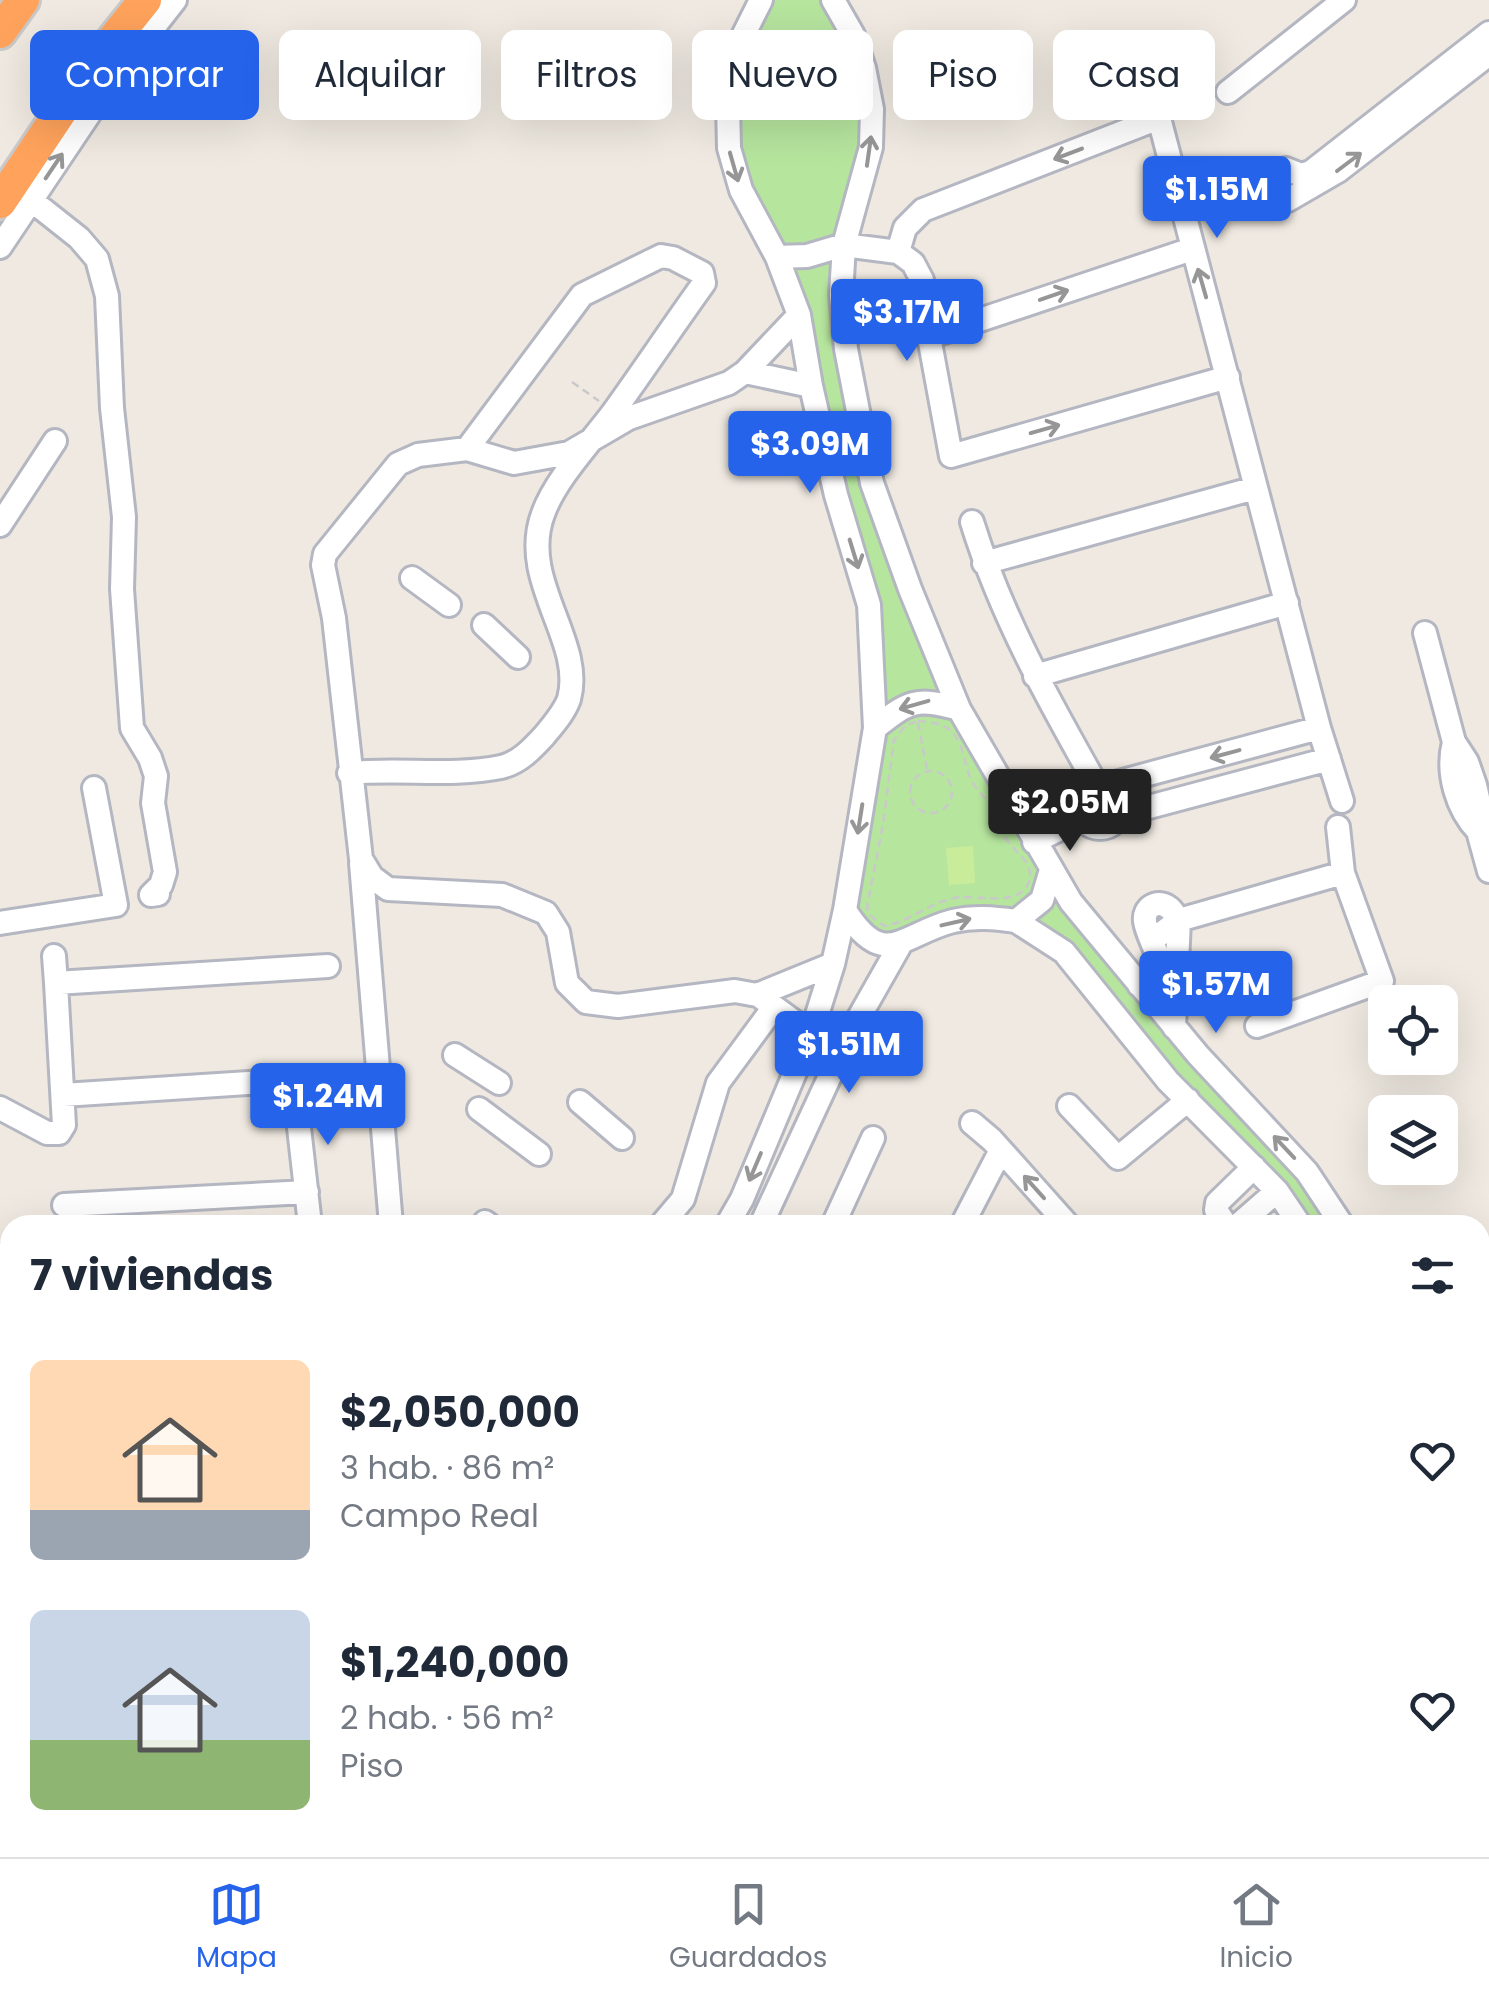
<!DOCTYPE html>
<html lang="es">
<meta charset="utf-8">
<style>
:root{--surface:#fff;--page:#f2f2f3;--text:#1f2937;--muted:#747a83;--line:#e0e1e3;--accent:#2563eb}
body{margin:0;font-family:Poppins,sans-serif;background:var(--page);color:var(--text);height:100vh;display:flex;flex-direction:column;font-size:38px;white-space:nowrap}
*{box-sizing:border-box;margin:0}
p{font-size:32px;color:var(--muted)}
.icon{flex:none;width:55px;height:55px;fill:none;stroke:currentColor;stroke-width:2;stroke-linecap:round;stroke-linejoin:round}
.map{position:relative;flex:1;overflow:hidden}
.panel{position:absolute;left:0px;top:1215px;width:1490px;height:642px;display:flex;flex-direction:column;background:var(--surface);border-radius:30px 30px 0 0;box-shadow:0 10px 40px #0002}
.panel>*{flex:none}
.top-card{position:absolute;left:30px;top:30px;width:1430px;height:90px;display:flex;gap:20px}
.fabs{position:absolute;left:1368px;top:985px;display:grid;gap:20px}
.fabs a{display:grid;place-items:center;width:90px;height:90px;border-radius:15px;background:var(--surface);box-shadow:0 10px 40px #0002;font-size:50px}
.price{position:absolute;translate:-50% -85px;padding:0 22px;border-radius:10px;background:var(--accent);color:#fff;font-size:32px;line-height:65px;filter:drop-shadow(0 2px 5px #0008)}
.price::after{content:'';position:absolute;left:50%;top:60px;width:30px;height:22px;margin-left:-15px;background:inherit;clip-path:polygon(0 0,100% 0,50% 100%)}
.price.active{background:#222;color:#fff}
ul{padding:0;list-style:none}
li{display:flex;align-items:center;gap:30px;height:250px;padding:0 30px}
li span{display:grid;place-items:center;flex:none;width:280px;height:200px;border-radius:15px;color:#555}
li>.icon{margin-inline-start:auto}
span .icon{width:120px;height:120px;fill:#fffc;stroke-width:1}
li b{font-size:42px}
h2{display:flex;justify-content:space-between;align-items:center;height:120px;padding:0 30px;font-size:42px}
.pill{padding:0 35px;border-radius:15px;background:var(--surface);box-shadow:0 10px 40px #0002;font-size:35px;line-height:90px}
.pill.active{background:var(--accent);color:#fff}
.menu{display:flex;justify-content:space-around;align-items:center;height:140px;border-top:2px solid var(--line);background:var(--surface);font-size:28px;color:var(--muted)}
.menu a{display:grid;justify-items:center;gap:5px}
.menu .active{color:var(--accent)}
.map>svg:first-child{display:block}
.green{fill:#b6e59e}
.pitch{fill:#c9ec9a}
.lines{fill:none;stroke-linecap:round;stroke-linejoin:round}
.minor-casing{stroke:#b4b7c1;stroke-width:28}
.highway-casing{stroke:#c9c9c9;stroke-width:38}
.path{stroke:#c9c9c9;stroke-width:2.5;stroke-dasharray:8 5;stroke-linecap:butt}
.minor{stroke:#fff;stroke-width:22}
.highway{stroke:#ffa35c;stroke-width:32}
.oneway{stroke:#969696}
</style>
<div class="map">
<svg width="1489" height="1857" viewBox="0 0 1489 1857">
<rect width="100%" height="100%" fill="#efe9e1"/>
<path class="green" d="M761,0h72l39,109 -28,136 2,104 64,240 127,259 305,377h-42l-236,-273 -83,-35 -81,28 -55,-35 30,-182 -6,-123 -70,-290 -58,-125 -13,-85z"/>
<path class="pitch" d="M973,846l2,37 -26,2 -3,-37z"/>
<g class="lines">
<g class="minor-casing">
<path id="minor" d="M833,0l20,35 11,33 8,41 -1,38 -27,98 -3,50 5,54 26,134 38,106 49,120 112,193 127,153 109,117 35,53
M1489,33l-178,139 -10,3 -15,-6c-10,4 -14,8 -17,19 4,9 8,13 19,12l50,-29 151,-117
M1228,92l116,-92
M31,200l48,38 18,21 10,37 5,112 12,109 -2,72 10,139 18,30 6,18 -3,27 12,69 -4,13 -10,10 7,-1
M0,247l110,-164 65,-83
M898,252l7,-24 18,-18 236,-92 160,610 23,73
M777,257l30,-1 37,-11 54,7 15,11 9,17 7,57 22,119 277,-79
M799,315l-54,57 -16,11 -100,35 -60,35 -55,10 -47,-14 -49,6 -20,9 -73,90 -2,11 11,53 27,241 11,18 16,12 114,6 44,18 12,19 9,51 19,19 32,4 117,-15 22,4 76,-31
M929,337l263,-88
M745,372l66,14
M972,522c29,94 77,179 125,264
M0,525l55,-84
M984,563l271,-75
M412,578l37,27
M484,625l34,32
M1425,633l29,109 13,20 8,23 5,22 -2,24 11,40
M1035,676l252,-73
M875,728c34,-27 41,-31 84,-19
M1454,742c-8,31 3,67 24,89
M349,773c51,-5 102,4 152,-6 18,-4 31,-18 43,-31 9,-11 20,-23 25,-37 16,-58 -51,-118 -26,-185 12,-34 47,-71 69,-100 31,-43 61,-88 92,-131l-2,-10 -29,-15 -12,-2 -79,39 -115,154
M1104,786l215,-58
M1079 807a21 21 0 1 1 42 0a21 21 0 1 1-42 0Z
M1119,815l210,-56
M1338,827l5,46
M1034,842l48,-24
M361,863l30,362
M845,910c39,62 57,24 108,11 22,-5 41,-3 63,0l26,-21 9,-30
M1016,921l48,31 104,129 109,110 23,34
M0,923l116,-18 -22,-117
M1154,939l25,-19 164,-47 39,108 -125,45
M54,956l2,27
M1139,985l24,-16c-4,-12 -18,-40 -18,-48 -2,-13 12,-22 23,-14 5,3 7,9 11,13l-5,107
M762,998l49,36
M455,1055l44,28
M63,1095l276,-18
M580,1102l42,36
M1069,1106l49,52 70,-58
M0,1108l47,25h12l5,-8 -8,-142 272,-17
M479,1109l60,45
M297,1110l13,115
M972,1123l20,17 76,85
M64,1205l243,-13
M485,1222l4,3
M661,1225l22,-26 35,-116 56,-76
M727,1225l15,-26 69,-165 22,-70 12,-54 30,-182 -6,-123 -33,-110 -25,-109 -12,-71 -22,-58 -36,-67 -12,-42 -1,-43 11,-61 22,-44
M761,1225l88,-190 51,-90
M833,1225l40,-87
M962,1225l39,-75
M1226,1225l-10,-15 1,-7 37,-36
M1238,1225l39,-34
M0,1256l10,18
M1480,1296l9,-4
M0,1375l10,-15
M2,1440h8
M0,1561l10,-1
M0,1681h10
M1480,1696l7,119 -2,42
M0,1752l10,22
M380,1848l1,9
M520,1848l1,9
M1026,1848l8,9
M41,1857l9,-9
M150,1857l9,-9
M201,1857l7,-9
M312,1857l11,-9
M577,1857l5,-9
M694,1857l3,-9
M805,1857l2,-9
M912,1857l2,-9
M1108,1857l11,-9
M1330,1857l22,-9
M1402,1857l1,-9
M1459,1857l30,-4"/>
</g>
<g class="highway-casing">
<path id="highway" d="M0,32l23,-32
M0,202l85,-127 60,-75"/>
</g>
<path class="path" d="M572,382l27,19
M918,721c12,1 26,2 35,12 12,14 11,35 20,50 6,11 17,18 24,29 4,7 3,15 6,22 7,16 37,30 24,52 -13,21 -52,8 -73,12 -25,5 -45,24 -70,28l-15,-11 -2,-8 16,-83 11,-84 12,-15z
M918,723l9,46
M910 792a21 21 0 1 1 42 0a21 21 0 1 1-42 0Z"/>
<use href="#minor" class="minor"/>
<use href="#highway" class="highway"/>
</g>
<defs><path id="oneway-shaft" d="M-6 0H5M1.5-3L5.5 0L1.5 3" fill="none" stroke-width="1.6" stroke-linecap="round" stroke-linejoin="round" transform="scale(2.5)"/></defs>
<g class="oneway">
<use href="#oneway-shaft" transform="translate(869 151) rotate(-82)"/>
<use href="#oneway-shaft" transform="translate(1068 154) rotate(159)"/>
<use href="#oneway-shaft" transform="translate(1349 162) rotate(-37)"/>
<use href="#oneway-shaft" transform="translate(54 166) rotate(-56)"/>
<use href="#oneway-shaft" transform="translate(734 167) rotate(74)"/>
<use href="#oneway-shaft" transform="translate(1202 283) rotate(-106)"/>
<use href="#oneway-shaft" transform="translate(1054 295) rotate(-19)"/>
<use href="#oneway-shaft" transform="translate(1045 429) rotate(-16)"/>
<use href="#oneway-shaft" transform="translate(854 554) rotate(73)"/>
<use href="#oneway-shaft" transform="translate(914 705) rotate(164)"/>
<use href="#oneway-shaft" transform="translate(1225 754) rotate(165)"/>
<use href="#oneway-shaft" transform="translate(860 819) rotate(99)"/>
<use href="#oneway-shaft" transform="translate(956 922) rotate(-13)"/>
<use href="#oneway-shaft" transform="translate(1284 1147) rotate(-133)"/>
<use href="#oneway-shaft" transform="translate(755 1167) rotate(113)"/>
<use href="#oneway-shaft" transform="translate(1034 1187) rotate(-132)"/>
</g>
</svg>
<div class="fabs">
<a><svg class="icon" aria-label="locate" viewBox="0 0 24 24"><circle cx="12" cy="12" r="6"/><path d="M12 2v4M12 18v4M2 12h4M18 12h4"/></svg></a>
<a><svg class="icon" aria-label="layers" viewBox="0 0 24 24"><path d="M12 4l9 5-9 5-9-5zM3 14l9 5 9-5"/></svg></a>
</div>
<b class="price" style="left:1217px;top:241px">$1.15M</b>
<b class="price" style="left:907px;top:364px">$3.17M</b>
<b class="price" style="left:810px;top:496px">$3.09M</b>
<b class="price active" style="left:1070px;top:854px">$2.05M</b>
<b class="price" style="left:1216px;top:1036px">$1.57M</b>
<b class="price" style="left:849px;top:1096px">$1.51M</b>
<b class="price" style="left:328px;top:1148px">$1.24M</b>
<div class="top-card">
<a class="pill active">Comprar</a>
<a class="pill">Alquilar</a>
<a class="pill">Filtros</a>
<a class="pill">Nuevo</a>
<a class="pill">Piso</a>
<a class="pill">Casa</a>
</div>
<section class="panel">
<h2>7 viviendas<svg class="icon" aria-label="filters" viewBox="0 0 24 24"><path d="M4 7h16M4 17h16"/><circle cx="9" cy="7" r="2"/><circle cx="15" cy="17" r="2"/></svg></h2>
<ul>
<li><span style="background:linear-gradient(#ffd9b3 75%,#9aa5b1 0)"><svg class="icon" aria-label="home" viewBox="0 0 24 24"><path d="M3 11l9-7 9 7M6 9v11h12V9"/></svg></span><div><b>$2,050,000</b><p>3 hab. · 86 m²</p><p>Campo Real</p></div><svg class="icon" aria-label="heart" viewBox="0 0 24 24"><path d="M12 20l-8-8c-3-5 5-10 8-4 3-6 11-1 8 4z"/></svg></li>
<li><span style="background:linear-gradient(#c9d6e8 65%,#8fb573 0)"><svg class="icon" aria-label="home" viewBox="0 0 24 24"><path d="M3 11l9-7 9 7M6 9v11h12V9"/></svg></span><div><b>$1,240,000</b><p>2 hab. · 56 m²</p><p>Piso</p></div><svg class="icon" aria-label="heart" viewBox="0 0 24 24"><path d="M12 20l-8-8c-3-5 5-10 8-4 3-6 11-1 8 4z"/></svg></li>
</ul>
</section>
</div>
<nav class="menu">
<a class="active"><svg class="icon" aria-label="map" viewBox="0 0 24 24"><path d="M3 6l6-2 6 2 6-2v14l-6 2-6-2-6 2zM9 4v14M15 6v14"/></svg>Mapa</a>
<a><svg class="icon" aria-label="saved" viewBox="0 0 24 24"><path d="M7 4h10v16l-5-4-5 4z"/></svg>Guardados</a>
<a><svg class="icon" aria-label="home" viewBox="0 0 24 24"><path d="M3 11l9-7 9 7M6 9v11h12V9"/></svg>Inicio</a>
</nav>
